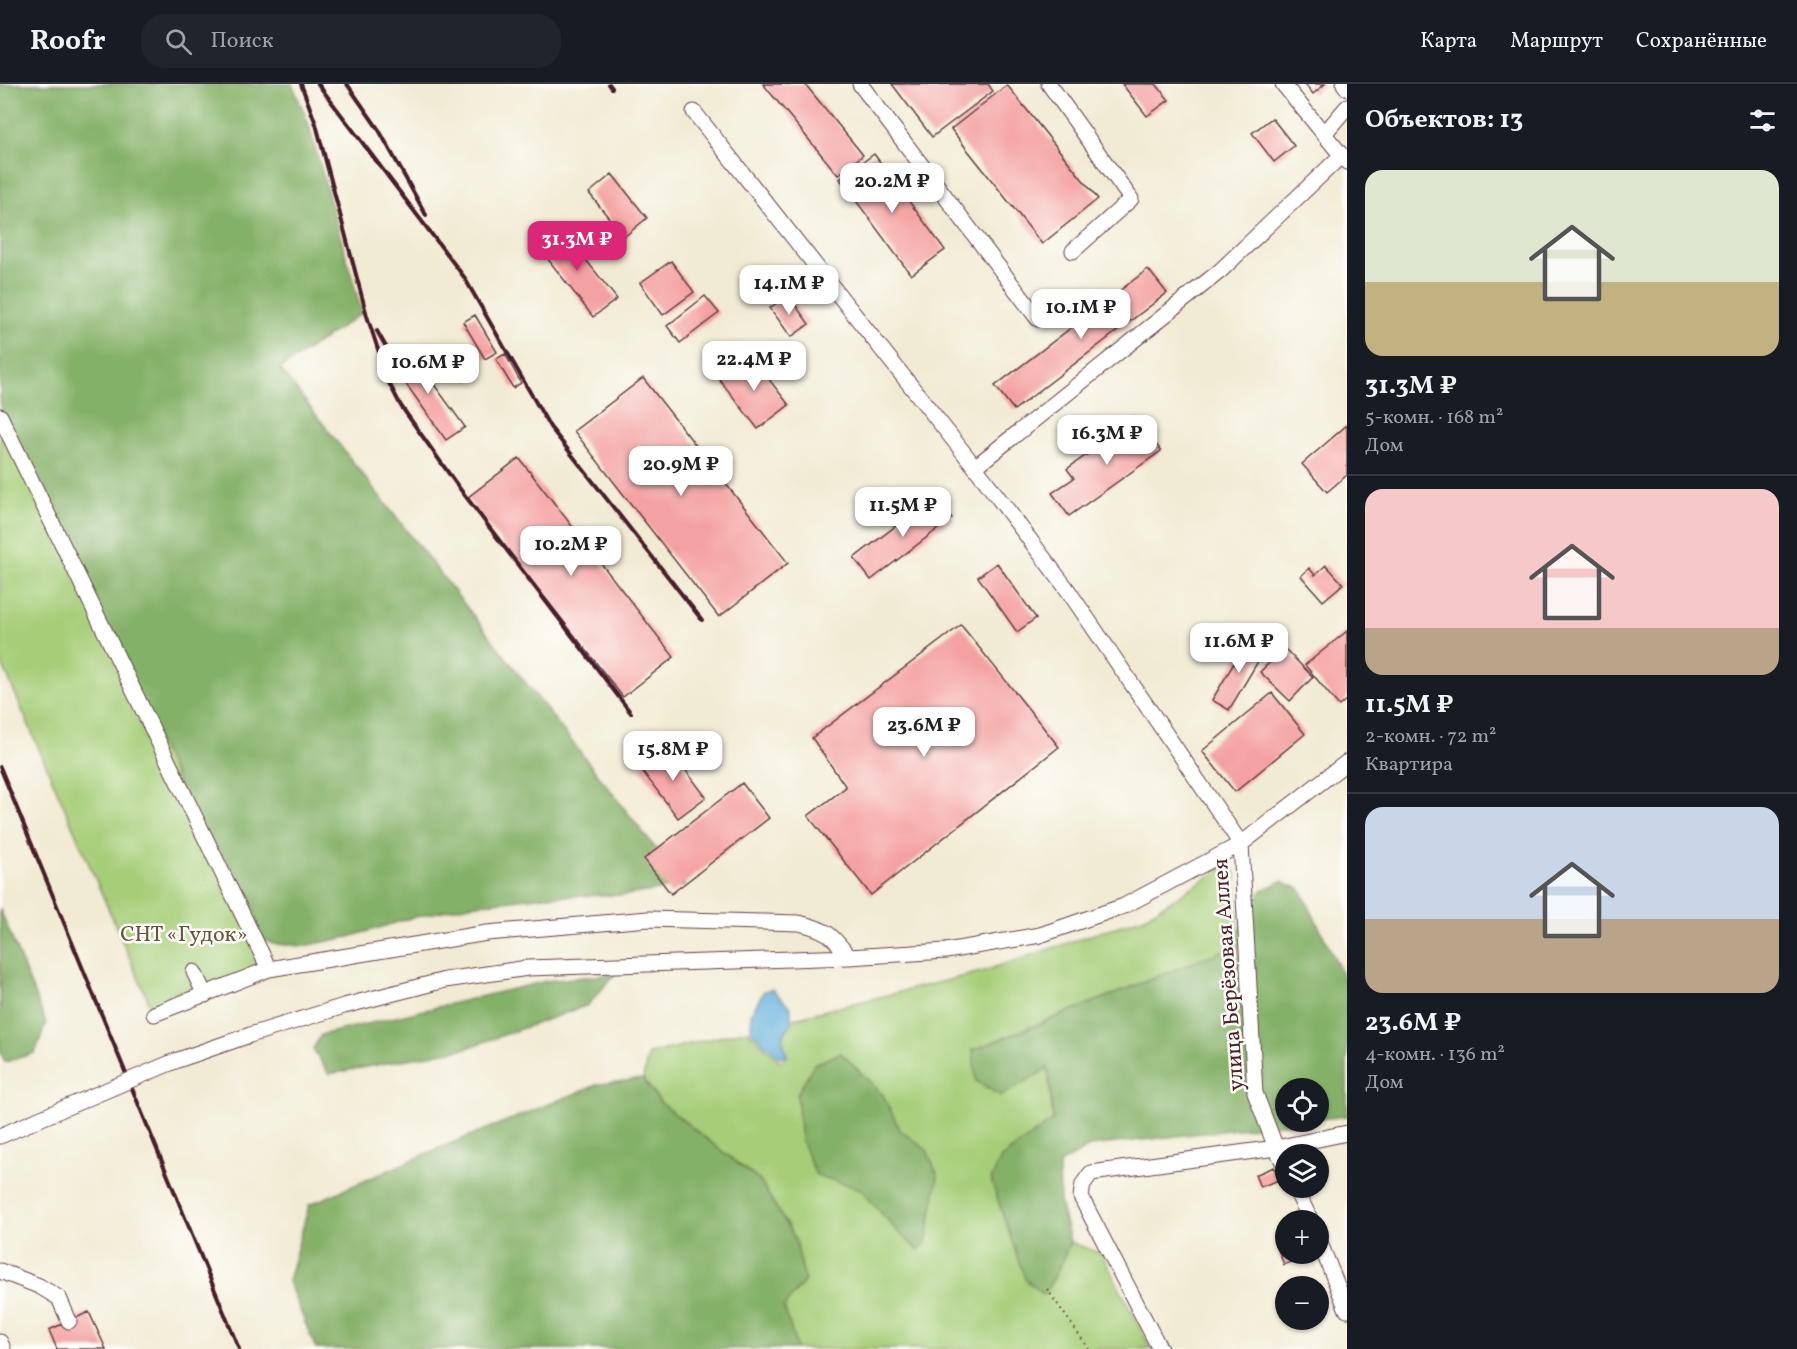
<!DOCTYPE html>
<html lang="ru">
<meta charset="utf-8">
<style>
:root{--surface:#171b24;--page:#20242c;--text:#f1f3f6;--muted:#9ea1a6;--line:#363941;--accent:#db2777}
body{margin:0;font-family:Vollkorn,serif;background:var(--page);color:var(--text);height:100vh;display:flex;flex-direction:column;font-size:22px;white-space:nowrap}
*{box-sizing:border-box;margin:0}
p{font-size:20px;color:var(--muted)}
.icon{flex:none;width:33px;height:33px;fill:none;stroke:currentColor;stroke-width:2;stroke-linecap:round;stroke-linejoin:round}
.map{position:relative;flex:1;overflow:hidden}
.details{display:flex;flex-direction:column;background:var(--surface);width:450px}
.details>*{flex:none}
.buttons{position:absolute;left:1275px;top:994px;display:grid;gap:12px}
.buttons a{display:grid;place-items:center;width:54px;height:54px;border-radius:50%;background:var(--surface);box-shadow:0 2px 4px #0004;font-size:30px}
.price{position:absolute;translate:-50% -51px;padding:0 14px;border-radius:12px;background:#fff;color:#222;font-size:20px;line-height:39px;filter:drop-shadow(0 2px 3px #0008)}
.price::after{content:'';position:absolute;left:50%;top:36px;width:18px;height:14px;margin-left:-9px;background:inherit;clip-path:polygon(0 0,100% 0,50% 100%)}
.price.active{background:var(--accent);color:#fff}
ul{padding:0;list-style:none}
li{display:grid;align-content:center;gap:12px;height:318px;padding:0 18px}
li+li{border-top:2px solid var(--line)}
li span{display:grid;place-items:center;height:186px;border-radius:18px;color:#555}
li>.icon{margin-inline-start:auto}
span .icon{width:108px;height:108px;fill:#fffc;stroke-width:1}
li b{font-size:26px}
h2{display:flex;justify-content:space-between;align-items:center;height:72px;padding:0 18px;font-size:26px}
header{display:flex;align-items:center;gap:36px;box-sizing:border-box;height:84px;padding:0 30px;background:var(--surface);border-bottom:2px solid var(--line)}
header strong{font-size:28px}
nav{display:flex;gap:33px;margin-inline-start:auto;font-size:21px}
.search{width:420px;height:54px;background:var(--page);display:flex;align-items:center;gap:15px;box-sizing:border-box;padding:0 21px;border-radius:24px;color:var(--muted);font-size:22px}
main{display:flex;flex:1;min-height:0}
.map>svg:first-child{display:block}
.green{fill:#a6ce78;stroke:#787652;stroke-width:1.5}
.forest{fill:#84b168;stroke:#67684a;stroke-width:1.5}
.water{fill:#61b1dc;stroke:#566884;stroke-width:1.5}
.building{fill:#f4a2a1}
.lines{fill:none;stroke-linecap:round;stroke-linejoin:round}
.minor-casing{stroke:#633e44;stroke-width:17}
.path{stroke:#633e44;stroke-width:2;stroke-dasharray:1.5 4.5;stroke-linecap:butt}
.minor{stroke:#fff;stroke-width:15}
.rail{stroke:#4a1f2b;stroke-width:4}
.minor-bridge-casing{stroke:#633e44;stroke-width:17;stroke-linecap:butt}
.minor-bridge{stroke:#fff;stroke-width:15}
.labels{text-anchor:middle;stroke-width:5;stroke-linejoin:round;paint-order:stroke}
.park-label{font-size:22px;fill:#665442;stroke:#fdfcf7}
.street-label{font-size:22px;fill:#4a1f2b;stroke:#fdfcf7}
</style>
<header>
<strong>Roofr</strong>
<div class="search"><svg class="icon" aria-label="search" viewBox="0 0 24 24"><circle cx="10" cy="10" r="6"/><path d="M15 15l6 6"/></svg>Поиск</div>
<nav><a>Карта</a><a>Маршрут</a><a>Сохранённые</a></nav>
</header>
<main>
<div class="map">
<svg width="1347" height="1265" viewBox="0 0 1347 1265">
<rect width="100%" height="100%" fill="#fdfcf7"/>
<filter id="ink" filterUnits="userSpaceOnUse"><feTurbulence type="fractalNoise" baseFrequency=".0167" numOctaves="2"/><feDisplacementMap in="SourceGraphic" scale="12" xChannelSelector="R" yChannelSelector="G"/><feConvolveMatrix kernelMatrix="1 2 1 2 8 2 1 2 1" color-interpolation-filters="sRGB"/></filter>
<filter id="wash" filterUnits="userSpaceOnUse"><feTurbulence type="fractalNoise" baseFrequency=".008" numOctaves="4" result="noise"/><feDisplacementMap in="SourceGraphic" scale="24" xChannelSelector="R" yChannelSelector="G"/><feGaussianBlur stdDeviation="1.35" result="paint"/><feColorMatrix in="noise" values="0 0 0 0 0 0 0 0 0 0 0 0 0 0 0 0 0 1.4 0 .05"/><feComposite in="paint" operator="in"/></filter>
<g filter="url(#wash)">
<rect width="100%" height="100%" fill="#f2ebd4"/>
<path class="green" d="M0,329l269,556 -115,45 -154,-355z
M1229,780l7,8 2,63 -8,13 -257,102 75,17 5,53 -52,38 43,137 13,-23 13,-30 32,12 49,95h-354l-13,-42 21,-27 -10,-41 -35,-58 -99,-78 -18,-24 5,-25 99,-24 34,32 6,-6 -5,-19 13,-19 186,-46 164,-55z"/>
<path class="forest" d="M0,0h292l15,35 55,194 -82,56 405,517 -59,9 -81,1 -75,9 -59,13 -62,19 -45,9 -31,-2 -22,-10 -251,-520z
M1282,797l19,9 46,94v132l-28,3 -1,-30h-32v33h12l-207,24 -32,18 1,38 10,40 -13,30 -13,23 -19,-16 -34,-99 10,-22 52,-38 -5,-52 -47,28 -25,-15 -3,-31 257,-102 32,-58z
M0,825l46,114 -11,30 -30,9 -5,-12z
M615,890l-27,31 -121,43 -138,26 -16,-25 8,-14 225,-54z
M841,969l42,42 17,35 27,20 11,26 -12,67 -8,7 -20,-18 -38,-43 -44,-14 -15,-35 -4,-46 17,-30z
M643,995l18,24 99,78 35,58 10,41 -21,27 13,42h-481l-28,-68 21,-76 128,-56 162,-65z"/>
<path class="water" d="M772,905l19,19v16l-9,13 5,19 -8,1 -28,-26v-17l13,-23z"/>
<g id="blocks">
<path class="building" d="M763,0h42l58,71 -25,20z
M892,0h96l5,7 -61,46z
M1122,0h34l13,16 -22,16z
M1305,0h20l-12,10z
M1007,1l91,114 -56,45 -91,-115z
M1272,34l22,28 -20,16 -22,-29z
M874,70l71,96 -34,25 -71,-96z
M612,90l35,44 -23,19 -35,-44z
M560,143l57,72 -24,18 -56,-72z
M671,177l23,31 -31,23 -23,-32z
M1148,185l19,24 -153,117 -19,-24z
M788,211l21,29 -18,13 -21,-29z
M705,212l14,17 -39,30 -13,-17z
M475,231l22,37 -12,7 -22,-37z
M462,263l16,23 -15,11 -17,-22z
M409,266l56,77 -19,13 -55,-77z
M505,270l16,29 -8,5 -17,-29z
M750,271l39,50 -31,24 -39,-50z
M643,294l145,185 -69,54 -145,-186z
M1138,334l23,33 -92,65 -17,-23 22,-15 -7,-9z
M1347,341v50l-20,17 -25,-28z
M519,374l155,199 -51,40 -156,-199z
M935,412l17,22 -81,62 -17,-22z
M997,479l39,55 -19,14 -39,-55z
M1326,481l17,19 -20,17 -22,-25 8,-8 6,7z
M961,541l98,122 -188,148 -63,-79 38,-29 -34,-49z
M1347,547v68l-8,7 -34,-41z
M1249,554l17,10 -37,62 -17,-10z
M1284,564l29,29 -23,24 -30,-29z
M1272,609l33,41 -70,58 -33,-41z
M668,663l38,50 -28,21 -38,-50z
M742,699l27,35 -98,76 -27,-35z
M1274,1083l5,13 -19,7 -5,-12z
M1286,1165v5h14l1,3 -17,8 -5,-13z
M89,1228l17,37h-49l-8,-19z"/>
</g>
</g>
<g filter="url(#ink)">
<use href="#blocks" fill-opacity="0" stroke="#633e44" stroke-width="1.5"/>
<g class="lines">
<g class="minor-casing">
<path id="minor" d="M860,0l178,235
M1049,0l82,115 -58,52
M1283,0l64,78
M1344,0l3,4
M694,28l281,355 92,122 174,255 14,249 21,55 10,20
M1324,50l23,-27
M0,332l269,553 218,-36 161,-14 151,4c29,7 32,11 50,34
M975,383l245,-196 122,-116
M194,888l11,23
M154,930l115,-45
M175,977l75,-26 94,-29 101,-26 83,-12 321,-11 97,-6 94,-16 84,-29 117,-62 106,-82
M0,1052l60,-26
M1295,1104l16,33
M1318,1154l29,72
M0,1187l39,15 20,12 10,23
M0,1258l3,7
M1160,1265l-79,-152 2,-13 8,-11 185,-25 71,-15"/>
</g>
<path class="path" d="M1047,1205l42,60"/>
<use href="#minor" class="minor"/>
<path class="rail" d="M301,0l15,40 51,192 22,67 12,23 56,79 174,228
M318,0l146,193 86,150 152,193
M347,0l32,46 47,85
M609,0l3,4
M377,247l17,30
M0,683l239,582"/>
<g class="minor-bridge-casing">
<path id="minor-bridge" d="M60,1026l115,-49"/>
</g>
<use href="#minor-bridge" class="minor-bridge"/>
</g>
</g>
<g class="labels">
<g class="park-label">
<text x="184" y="857">СНТ «Гудок»</text>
</g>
<g class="street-label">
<text transform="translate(1227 891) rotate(-94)" y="8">улица Берёзовая Аллея</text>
</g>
</g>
</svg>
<div class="buttons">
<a><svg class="icon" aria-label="locate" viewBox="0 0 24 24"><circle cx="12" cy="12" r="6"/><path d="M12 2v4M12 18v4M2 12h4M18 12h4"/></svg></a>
<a><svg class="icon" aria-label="layers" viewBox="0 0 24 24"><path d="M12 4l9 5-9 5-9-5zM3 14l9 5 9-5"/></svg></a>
<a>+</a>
<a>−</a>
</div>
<b class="price" style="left:892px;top:130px">20.2M ₽</b>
<b class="price active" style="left:577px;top:188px">31.3M ₽</b>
<b class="price" style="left:789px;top:232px">14.1M ₽</b>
<b class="price" style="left:1081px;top:256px">10.1M ₽</b>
<b class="price" style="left:754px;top:308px">22.4M ₽</b>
<b class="price" style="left:428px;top:311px">10.6M ₽</b>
<b class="price" style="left:1107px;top:382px">16.3M ₽</b>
<b class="price" style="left:681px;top:413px">20.9M ₽</b>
<b class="price" style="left:903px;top:454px">11.5M ₽</b>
<b class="price" style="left:571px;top:493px">10.2M ₽</b>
<b class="price" style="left:1239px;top:590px">11.6M ₽</b>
<b class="price" style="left:924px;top:674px">23.6M ₽</b>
<b class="price" style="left:673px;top:698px">15.8M ₽</b>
</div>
<section class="details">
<h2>Объектов: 13<svg class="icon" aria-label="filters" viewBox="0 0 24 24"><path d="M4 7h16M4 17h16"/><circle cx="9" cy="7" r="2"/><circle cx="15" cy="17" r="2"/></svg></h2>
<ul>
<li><span style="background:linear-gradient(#dfe7d0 60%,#c2b280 0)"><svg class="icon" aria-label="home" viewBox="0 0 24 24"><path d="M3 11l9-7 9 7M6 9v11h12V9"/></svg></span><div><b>31.3M ₽</b><p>5-комн. · 168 m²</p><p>Дом</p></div></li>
<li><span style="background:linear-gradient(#f6c9c9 75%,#b9a48a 0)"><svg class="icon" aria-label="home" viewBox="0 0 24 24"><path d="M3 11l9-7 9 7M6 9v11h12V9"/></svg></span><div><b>11.5M ₽</b><p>2-комн. · 72 m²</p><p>Квартира</p></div></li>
<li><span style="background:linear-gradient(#c9d6e8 60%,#b9a48a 0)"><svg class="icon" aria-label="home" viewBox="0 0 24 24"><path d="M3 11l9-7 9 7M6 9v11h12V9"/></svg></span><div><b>23.6M ₽</b><p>4-комн. · 136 m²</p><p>Дом</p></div></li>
</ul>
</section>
</main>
